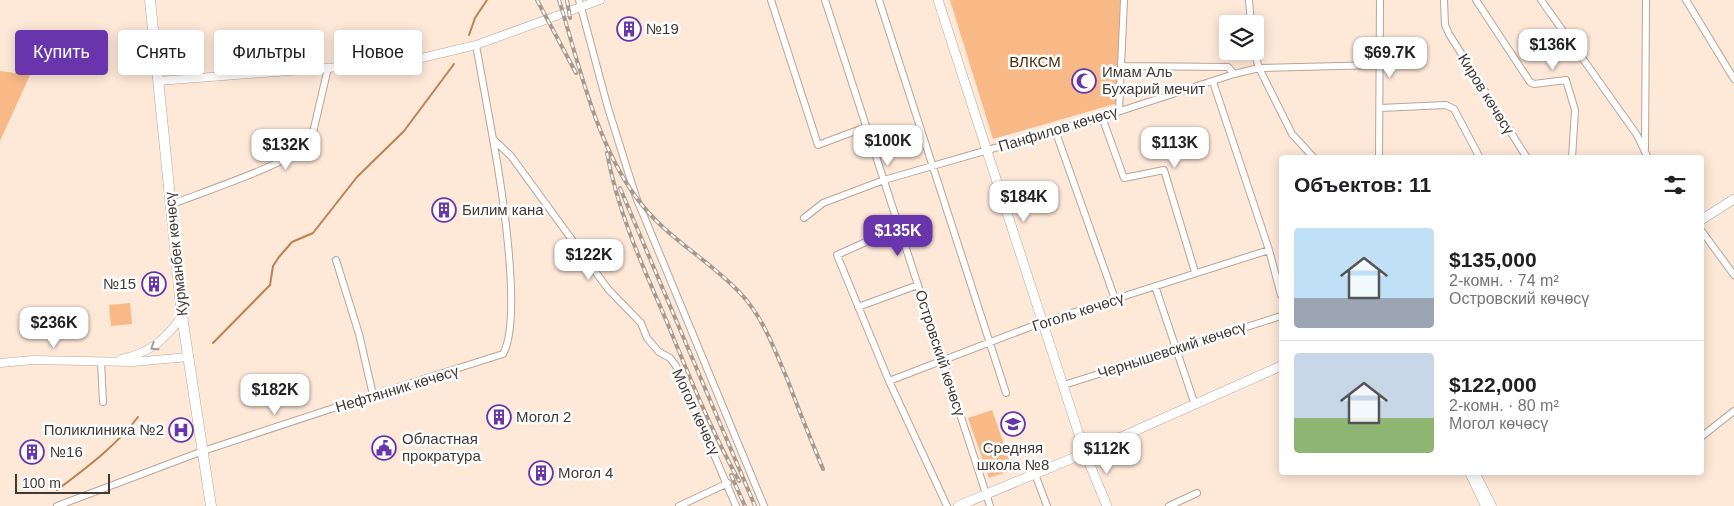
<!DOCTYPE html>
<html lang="ru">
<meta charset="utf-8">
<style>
:root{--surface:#fff;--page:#f6f6f6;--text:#202124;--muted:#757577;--line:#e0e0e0;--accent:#6835ac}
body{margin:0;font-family:Helvetica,sans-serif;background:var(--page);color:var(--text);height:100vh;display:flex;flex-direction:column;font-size:19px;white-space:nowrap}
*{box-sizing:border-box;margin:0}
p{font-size:16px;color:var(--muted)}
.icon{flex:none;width:28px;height:28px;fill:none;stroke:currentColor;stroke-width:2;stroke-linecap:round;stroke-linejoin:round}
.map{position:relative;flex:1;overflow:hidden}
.sheet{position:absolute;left:1279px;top:155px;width:425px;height:320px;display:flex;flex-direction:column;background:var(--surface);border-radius:5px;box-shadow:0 2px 12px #0003}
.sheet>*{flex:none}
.banner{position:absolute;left:15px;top:30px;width:475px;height:45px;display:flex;gap:10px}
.tools{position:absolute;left:1219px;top:15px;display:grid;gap:10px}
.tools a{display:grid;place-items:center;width:45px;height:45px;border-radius:5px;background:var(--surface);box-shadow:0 2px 12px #0003;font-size:25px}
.scale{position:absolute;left:15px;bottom:12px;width:95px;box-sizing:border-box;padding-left:5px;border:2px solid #413933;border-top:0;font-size:14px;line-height:18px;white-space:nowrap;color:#413933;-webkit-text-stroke:4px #fff;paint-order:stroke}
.price{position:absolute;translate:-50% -42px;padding:0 11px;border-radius:10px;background:#fff;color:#222;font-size:16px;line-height:32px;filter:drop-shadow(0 1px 2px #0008)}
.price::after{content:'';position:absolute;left:50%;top:30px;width:15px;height:11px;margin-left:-8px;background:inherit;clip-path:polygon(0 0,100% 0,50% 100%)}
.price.selected{background:var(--accent);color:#fff}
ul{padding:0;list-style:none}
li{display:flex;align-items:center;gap:15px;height:125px;padding:0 15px}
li+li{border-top:1px solid var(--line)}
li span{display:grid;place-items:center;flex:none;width:140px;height:100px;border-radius:5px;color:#555}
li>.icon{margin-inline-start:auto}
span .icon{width:60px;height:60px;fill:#fffc;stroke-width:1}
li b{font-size:21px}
h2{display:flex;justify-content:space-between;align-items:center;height:60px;padding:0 15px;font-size:21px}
.chip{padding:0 18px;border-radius:5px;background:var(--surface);box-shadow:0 2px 12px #0003;font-size:18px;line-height:45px}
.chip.selected{background:var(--accent);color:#fff}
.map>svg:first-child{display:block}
.green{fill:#f8b986}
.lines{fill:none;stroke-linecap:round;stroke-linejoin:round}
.stream{stroke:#bd814e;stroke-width:2}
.minor-casing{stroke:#b9a596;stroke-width:8}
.tertiary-casing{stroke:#b9a596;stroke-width:9}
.secondary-casing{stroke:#b9a596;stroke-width:10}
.primary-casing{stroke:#b9a596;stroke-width:11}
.minor{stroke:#fff;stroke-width:6}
.tertiary{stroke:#fff;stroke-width:8}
.secondary{stroke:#fff;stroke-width:9}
.primary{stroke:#fff;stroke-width:10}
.rail-casing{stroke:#a8998d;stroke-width:4}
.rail{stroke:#fff;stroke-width:2;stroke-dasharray:5.5;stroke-linecap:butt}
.oneway{stroke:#a09c99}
.labels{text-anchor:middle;stroke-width:5;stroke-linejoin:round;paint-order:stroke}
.poi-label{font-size:15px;fill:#413933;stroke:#fff;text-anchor:start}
.park-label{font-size:15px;fill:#502800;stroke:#fff}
.street-label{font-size:15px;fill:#413933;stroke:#fff}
</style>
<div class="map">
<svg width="1734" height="506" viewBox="0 0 1734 506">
<rect width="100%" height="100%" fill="#fee8d8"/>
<path class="green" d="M950,0h170l-2,103 -125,36z
M0,71l30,4 -30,66z
M130,303l2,21 -21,2 -2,-21z
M992,410l21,60 -24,8 -21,-60z"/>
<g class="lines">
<path class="stream" d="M469,35l6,-17 12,-18
M213,343l57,-58 3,-19 6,-9 13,-15 21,-9 44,-56 47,-46 50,-67
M57,490c29,-22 59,-44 81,-73"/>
<g class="minor-casing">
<path id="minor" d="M579,0l29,108 28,89 128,309
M771,0l47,145 48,-18
M825,0l165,506
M879,0l127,393
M1249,0l2,24
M1444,0l1,25 4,9 78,124
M1476,0l54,82 4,2 32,-4 9,30 -3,48
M1541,0l96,135 11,23
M1686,0l48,79
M476,45l17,94 18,17 97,133 33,34 6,15 12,14 11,6 6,8 60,140
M1254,51l5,17 33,66 22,24
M1122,66l106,1 6,7
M1213,82l56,168 12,45
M1380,108l66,-3 8,4 26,49
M1119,111l5,-111
M1102,117l22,61 40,-8 31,102
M1055,130l60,169
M1645,149l1,-149
M1379,158l1,-158
M170,205c29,-12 126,-43 141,-64l17,-73
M804,218l19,-15 61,-23 218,-63 132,-43 25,-6 121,-3
M899,227l-62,28 52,126 58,125
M1701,230l33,45
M336,260l23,74 14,61
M1155,286l40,119
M858,307l60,-22
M101,361l2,41
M889,381l154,-59 226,-72
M1064,385l217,-69
M1701,437l33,-26
M1035,474l12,32
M57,506l146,-55 170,-56 130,-41c20,-36 -2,-171 -10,-215
M679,506l49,-23
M1169,506l28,-13"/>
</g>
<g class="tertiary-casing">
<path id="tertiary" d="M158,81l247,-19 71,-17 124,-45
M121,359c29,-6 44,-19 61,-43
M0,363l33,-3 100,2 55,-5
M1469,472l16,34
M1475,472l17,34"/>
</g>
<g class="secondary-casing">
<path id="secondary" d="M938,0l147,453 22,53
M1701,220l33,-21
M958,506l127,-53 196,-87"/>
</g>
<g class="primary-casing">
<path id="primary" d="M150,0l32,316 29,190"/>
</g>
<use href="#minor" class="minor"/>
<use href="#tertiary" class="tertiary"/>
<use href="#secondary" class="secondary"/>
<use href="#primary" class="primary"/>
<g class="rail-casing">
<path id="rail" d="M537,0l39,73
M559,0c20,64 37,143 77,197 28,40 73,62 106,98 22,24 33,56 46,86 11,30 23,59 35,88
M567,0l3,18
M607,153c11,60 36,114 60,169 22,54 44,108 72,159
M620,188l135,318
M731,475l14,31"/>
</g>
<use href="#rail" class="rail"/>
</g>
<defs><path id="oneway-chevron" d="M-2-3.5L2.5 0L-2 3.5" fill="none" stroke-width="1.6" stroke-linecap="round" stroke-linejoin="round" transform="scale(1.25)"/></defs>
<use class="oneway" href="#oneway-chevron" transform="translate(154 347) rotate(146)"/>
<defs>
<g id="building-ring" transform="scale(1.25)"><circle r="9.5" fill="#fff" stroke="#6835ac" stroke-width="1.5"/><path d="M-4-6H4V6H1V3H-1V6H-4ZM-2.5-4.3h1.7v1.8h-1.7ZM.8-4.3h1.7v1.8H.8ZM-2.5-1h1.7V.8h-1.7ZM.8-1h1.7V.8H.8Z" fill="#6835ac"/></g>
<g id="mosque-ring" transform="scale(1.25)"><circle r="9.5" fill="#fff" stroke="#6835ac" stroke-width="1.5"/><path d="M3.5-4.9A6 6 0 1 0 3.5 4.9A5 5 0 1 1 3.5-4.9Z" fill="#6835ac"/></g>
<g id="school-ring" transform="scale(1.25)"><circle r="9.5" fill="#fff" stroke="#6835ac" stroke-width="1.5"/><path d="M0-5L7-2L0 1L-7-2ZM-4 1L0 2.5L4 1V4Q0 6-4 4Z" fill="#6835ac"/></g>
<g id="hospital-ring" transform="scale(1.25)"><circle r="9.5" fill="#fff" stroke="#6835ac" stroke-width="1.5"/><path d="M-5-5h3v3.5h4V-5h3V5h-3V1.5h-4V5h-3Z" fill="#6835ac"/></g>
<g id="civic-ring" transform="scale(1.25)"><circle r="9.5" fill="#fff" stroke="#6835ac" stroke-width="1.5"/><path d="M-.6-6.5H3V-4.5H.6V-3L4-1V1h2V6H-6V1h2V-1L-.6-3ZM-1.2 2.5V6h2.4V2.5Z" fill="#6835ac"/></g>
</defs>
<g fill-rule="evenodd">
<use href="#building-ring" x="629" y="29"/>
<use href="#mosque-ring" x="1084" y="81"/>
<use href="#building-ring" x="444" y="210"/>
<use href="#building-ring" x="154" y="284"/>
<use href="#building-ring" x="499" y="417"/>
<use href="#school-ring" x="1013" y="424"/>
<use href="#hospital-ring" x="181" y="430"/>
<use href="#civic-ring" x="384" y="448"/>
<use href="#building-ring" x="32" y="452"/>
<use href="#building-ring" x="541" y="473"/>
</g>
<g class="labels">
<g class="poi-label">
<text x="646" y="34">№19</text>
<text x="1102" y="77">Имам Аль<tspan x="1102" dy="17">Бухарий мечит</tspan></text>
<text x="462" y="215">Билим кана</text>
<text x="136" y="289" text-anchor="end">№15</text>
<text x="516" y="422">Могол 2</text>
<text x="164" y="435" text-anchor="end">Поликлиника №2</text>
<text x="402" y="444">Областная<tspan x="402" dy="17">прократура</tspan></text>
<text x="1013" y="453" text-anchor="middle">Средняя<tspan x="1013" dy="17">школа №8</tspan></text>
<text x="50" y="457">№16</text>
<text x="558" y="478">Могол 4</text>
</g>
<g class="park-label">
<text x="1035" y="67">ВЛКСМ</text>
</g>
<g class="street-label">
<text transform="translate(1486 94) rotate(58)" y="5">Киров көчөсү</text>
<text transform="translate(1058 129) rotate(-17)" y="5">Панфилов көчөсү</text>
<text transform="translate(176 254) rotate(-96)" y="5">Курманбек көчөсү</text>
<text transform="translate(1078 312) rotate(-18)" y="5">Гоголь көчөсү</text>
<text transform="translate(1172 350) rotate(-18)" y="5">Чернышевский көчөсү</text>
<text transform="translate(940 353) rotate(72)" y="5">Островский көчөсү</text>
<text transform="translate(397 389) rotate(-17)" y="5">Нефтянник көчөсү</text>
<text transform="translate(696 412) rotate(65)" y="5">Могол көчөсү</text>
</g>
</g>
</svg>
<div class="tools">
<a><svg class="icon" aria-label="layers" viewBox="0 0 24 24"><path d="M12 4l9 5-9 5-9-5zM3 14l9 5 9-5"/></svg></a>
</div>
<div class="scale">100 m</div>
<b class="price" style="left:1553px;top:71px">$136K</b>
<b class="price" style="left:1390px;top:79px">$69.7K</b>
<b class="price" style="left:888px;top:167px">$100K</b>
<b class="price" style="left:1175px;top:169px">$113K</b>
<b class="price" style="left:286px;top:171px">$132K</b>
<b class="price" style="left:1024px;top:223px">$184K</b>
<b class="price selected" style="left:898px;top:257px">$135K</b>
<b class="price" style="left:589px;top:281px">$122K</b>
<b class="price" style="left:54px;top:349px">$236K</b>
<b class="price" style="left:275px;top:416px">$182K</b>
<b class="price" style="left:1107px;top:475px">$112K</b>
<div class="banner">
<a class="chip selected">Купить</a>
<a class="chip">Снять</a>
<a class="chip">Фильтры</a>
<a class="chip">Новое</a>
</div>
<section class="sheet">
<h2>Объектов: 11<svg class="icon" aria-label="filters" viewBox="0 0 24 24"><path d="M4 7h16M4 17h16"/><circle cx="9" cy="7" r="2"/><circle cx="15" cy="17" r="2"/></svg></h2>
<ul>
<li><span style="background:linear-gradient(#bfe0f5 70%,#9aa5b1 0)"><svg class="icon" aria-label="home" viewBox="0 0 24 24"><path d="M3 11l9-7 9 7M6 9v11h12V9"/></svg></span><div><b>$135,000</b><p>2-комн. · 74 m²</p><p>Островский көчөсү</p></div></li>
<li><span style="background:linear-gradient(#c9d6e8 65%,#8fb573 0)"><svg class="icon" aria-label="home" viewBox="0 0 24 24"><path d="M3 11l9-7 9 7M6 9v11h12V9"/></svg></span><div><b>$122,000</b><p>2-комн. · 80 m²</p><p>Могол көчөсү</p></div></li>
</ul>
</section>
</div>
